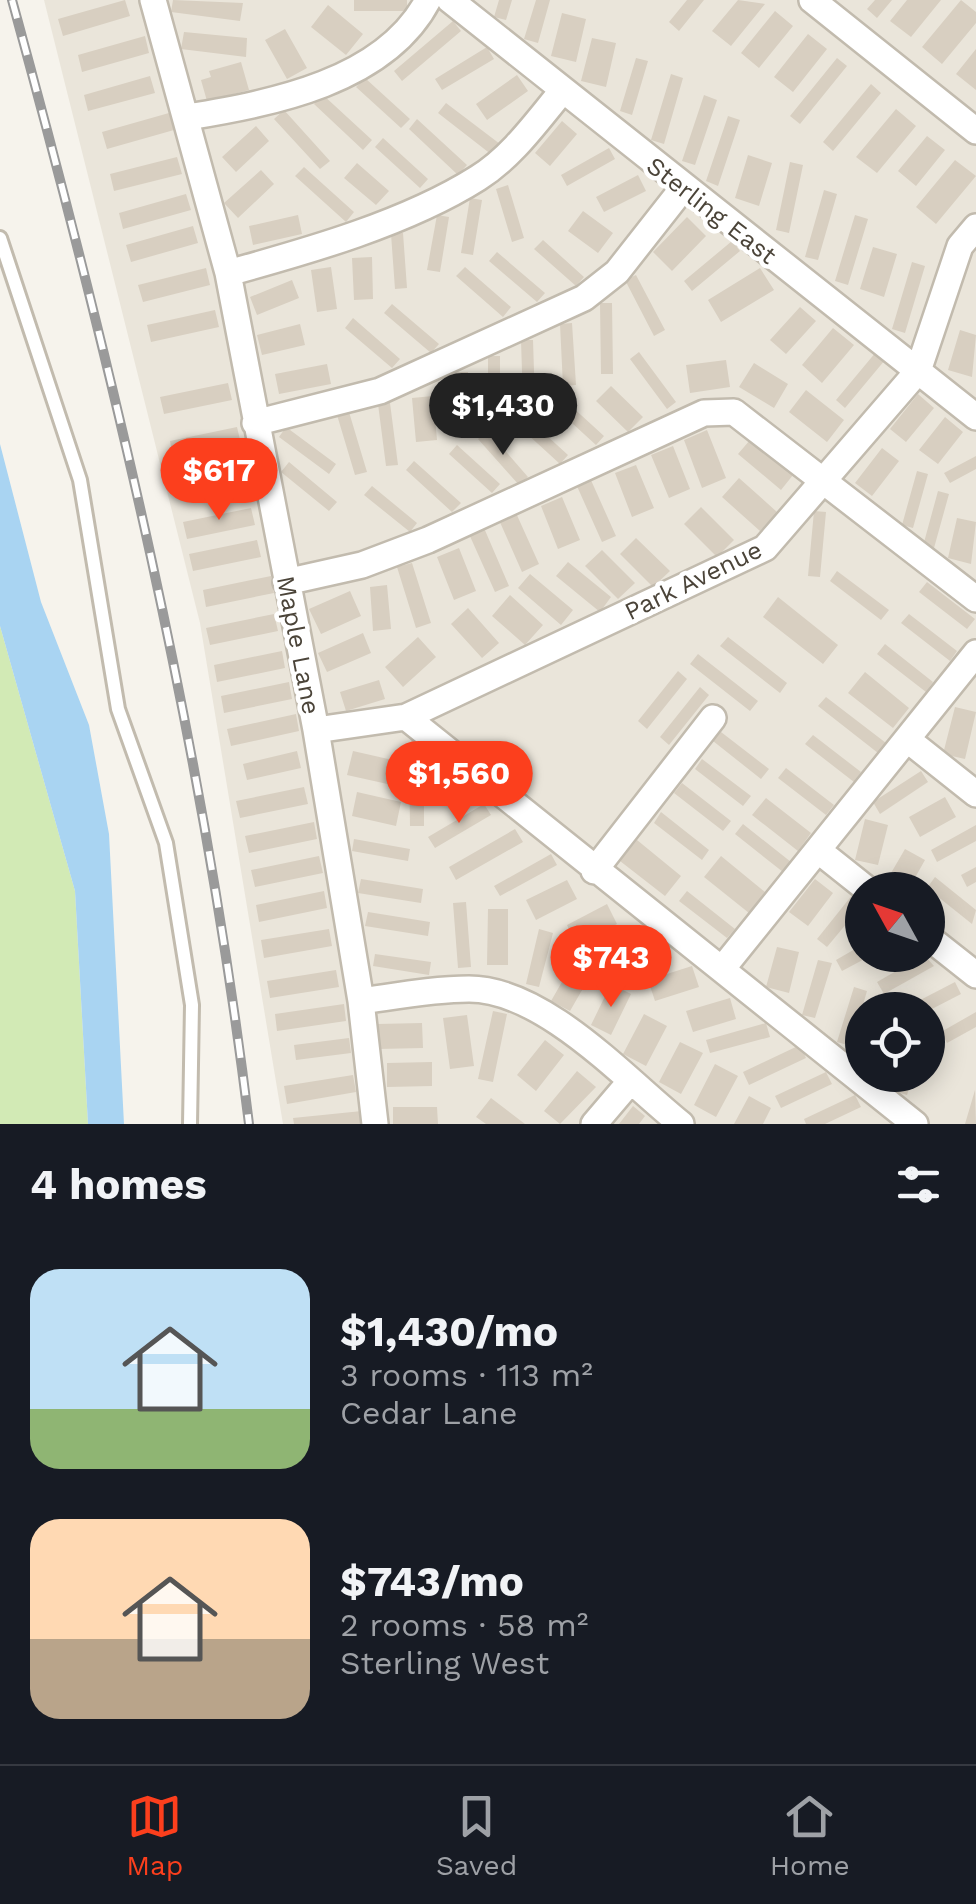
<!DOCTYPE html>
<meta charset="utf-8">
<style>
:root{--surface:#171b24;--page:#20242c;--text:#f1f3f6;--muted:#9ea1a6;--line:#363941;--accent:#fc3f1d}
body{margin:0;font-family:"Work Sans",sans-serif;background:var(--page);color:var(--text);height:100vh;display:flex;flex-direction:column;font-size:38px;white-space:nowrap}
*{box-sizing:border-box;margin:0}
p{font-size:32px;color:var(--muted)}
.icon{flex:none;width:55px;height:55px;fill:none;stroke:currentColor;stroke-width:2;stroke-linecap:round;stroke-linejoin:round}
.map{position:relative;height:1124px;overflow:hidden}
.drawer{display:flex;flex-direction:column;background:var(--surface);flex:1}
.drawer>*{flex:none}
.needle{width:65px;rotate:310deg}
.buttons{position:absolute;left:845px;top:872px;display:grid;gap:20px}
.buttons a{display:grid;place-items:center;width:100px;height:100px;border-radius:50%;background:var(--surface);box-shadow:0 5px 25px #0003;font-size:50px}
.price{position:absolute;translate:-50% -85px;padding:0 22px;border-radius:35px;background:var(--accent);color:#fff;font-size:32px;line-height:65px;filter:drop-shadow(0 2px 5px #0008)}
.price::after{content:'';position:absolute;left:50%;top:60px;width:30px;height:22px;margin-left:-15px;background:inherit;clip-path:polygon(0 0,100% 0,50% 100%)}
.price.on{background:#222;color:#fff}
ul{padding:0;list-style:none}
li{display:flex;align-items:center;gap:30px;height:250px;padding:0 30px}
li span{display:grid;place-items:center;flex:none;width:280px;height:200px;border-radius:30px;color:#555}
li>.icon{margin-inline-start:auto}
span .icon{width:120px;height:120px;fill:#fffc;stroke-width:1}
li b{font-size:42px}
h2{display:flex;justify-content:space-between;align-items:center;height:120px;padding:0 30px;font-size:42px}
.tab-bar{display:flex;justify-content:space-around;align-items:center;height:140px;border-top:2px solid var(--line);background:var(--surface);font-size:28px;color:var(--muted)}
.tab-bar a{display:grid;justify-items:center;gap:5px}
.tab-bar .on{color:var(--accent)}
.map>svg:first-child{display:block}
.residential{fill:#eae5da;fill-rule:evenodd}
.green{fill:#d2eab5}
.water{fill:#a9d4f2}
.building{fill:#d8cfc1}
.lines{fill:none;stroke-linecap:round;stroke-linejoin:round}
.lane-casing{stroke:#c2bbae;stroke-width:18}
.street-casing{stroke:#c2bbae;stroke-width:30}
.lane{stroke:#fff;stroke-width:12}
.street{stroke:#fff;stroke-width:25}
.rail-casing{stroke:#9a9a9a;stroke-width:10}
.rail{stroke:#fff;stroke-width:6;stroke-dasharray:19;stroke-linecap:butt}
.labels{text-anchor:middle;stroke-width:9;stroke-linejoin:round;paint-order:stroke}
.street-label{font-size:25px;fill:#4b4439;stroke:#fff}
</style>
<div class="map">
<svg width="976" height="1124" viewBox="0 0 976 1124">
<rect width="100%" height="100%" fill="#f6f3ec"/>
<path class="residential" d="M44,0h932v1124h-693l-83,-501zM862,890h66v65h-66zM862,1010h66v65h-66z"/>
<path class="green" d="M0,626l75,265 13,233h-88z"/>
<path class="water" d="M0,444l41,158 48,123 20,109 15,290h-36l-13,-233 -75,-265z"/>
<path class="building" d="M125,0l5,16 -67,20 -5,-17z
M173,0l70,3 -3,18 -69,-9z
M354,0h53v11h-53z
M499,0h13l-6,20 -12,-3z
M536,0h14l-12,43 -14,-4z
M687,0h17l-25,31 -10,-9z
M738,0l27,4 -34,42 -19,-15z
M875,0h17l-15,18 -10,-9z
M907,0h34l-30,37 -21,-16z
M961,0l15,12v11l-34,41 -20,-17z
M328,5l35,29 -17,21 -35,-28z
M775,11l18,15 -34,42 -18,-15z
M562,13l24,6 -10,43 -25,-6z
M453,21l8,10 -59,50 -8,-10z
M285,29l22,39 -20,11 -22,-39z
M184,32l63,6 -1,19 -65,-8z
M808,34l19,15 -34,43 -19,-15z
M145,36l4,17 -67,19 -4,-17z
M592,38l24,5 -10,44 -25,-6z
M487,47l7,12 -52,31 -7,-11z
M976,49v41l-20,-16z
M636,58l12,3 -16,54 -12,-4z
M837,58l10,8 -47,58 -10,-8z
M241,62l8,28 -42,11 -6,-21 10,-3 -2,-6z
M671,74l12,4 -19,66 -13,-4z
M517,75l11,16 -41,29 -11,-16z
M150,76l5,17 -67,18 -4,-16z
M365,78l45,41 -9,9 -45,-41z
M871,84l10,9 -48,58 -10,-9z
M322,94l50,46 -9,10 -49,-46z
M704,95l13,5 -22,65 -13,-4z
M446,103l54,41 -8,11 -54,-42z
M896,109l20,17 -39,47 -21,-16z
M284,110l46,51 -10,8 -46,-50z
M169,113l5,17 -67,19 -5,-17z
M728,116l12,4 -22,66 -12,-5z
M417,119l50,46 -9,10 -49,-46z
M562,121l15,13 -27,32 -15,-13z
M256,126l13,15 -33,31 -14,-15z
M927,136l18,14 -29,36 -18,-15z
M383,138l45,41 -8,9 -45,-41z
M609,148l6,11 -48,27 -6,-11z
M748,155l24,8 -13,43 -24,-8z
M177,157l5,17 -68,17 -4,-17z
M955,160l21,16 -40,48 -20,-17z
M790,162l13,3 -14,68 -13,-3z
M357,163l32,28 -13,14 -32,-27z
M304,167l50,45 -8,10 -51,-46z
M261,170l13,14 -36,34 -14,-15z
M638,175l8,16 -42,21 -8,-15z
M508,185l16,53 -12,4 -16,-53z
M824,190l13,4 -19,66 -13,-3z
M186,194l5,16 -68,19 -4,-16z
M470,198l12,2 -9,55 -12,-2z
M583,211l30,22 -15,20 -30,-22z
M298,215l4,19 -49,11 -4,-19z
M437,215l12,2 -9,55 -13,-2z
M855,215l13,4 -20,66 -13,-4z
M687,217l19,19 -34,35 -19,-19z
M193,226l5,17 -67,19 -5,-17z
M403,233l4,55 -12,1 -4,-55z
M543,240l41,37 -8,9 -42,-37z
M732,241l8,10 -48,40 -8,-10z
M873,247l24,7 -13,43 -24,-8z
M497,252l48,41 -8,9 -48,-41z
M372,257l1,42 -19,1 -2,-42z
M912,262l13,4 -20,67 -13,-4z
M331,267l6,42 -20,3 -6,-42z
M465,267l46,40 -8,10 -47,-41z
M206,268l4,17 -67,17 -5,-17z
M760,268l14,22 -53,32 -13,-22z
M636,275l29,55 -11,6 -29,-56z
M292,280l7,18 -42,17 -7,-18z
M600,303h12l1,71h-12z
M392,304l47,40 -8,9 -47,-40z
M800,307l16,14 -30,33 -16,-14z
M215,310l4,17 -68,15 -4,-17z
M353,318l47,41 -8,9 -47,-40z
M572,323l4,62 -13,1 -3,-62z
M300,324l5,21 -43,10 -5,-20z
M833,328l21,17 -32,38 -20,-18z
M960,330l16,5 -4,42 -24,-7z
M521,340h12l2,62 -12,1z
M639,352l37,50 -9,7 -37,-50z
M876,352l9,8 -40,48 -9,-8z
M488,356h12v63h-12z
M726,360l4,27 -40,6 -4,-28z
M754,363l34,21 -14,24 -35,-21z
M327,364l4,20 -52,10 -4,-20z
M456,372h12v62h-12z
M228,383l4,17 -68,14 -4,-17z
M611,386l32,31 -15,15 -32,-31z
M806,390l38,30 -17,22 -38,-30z
M558,394l46,42 -8,9 -46,-42z
M918,394l16,14 -28,34 -16,-13z
M433,396l4,44 -21,2 -4,-44z
M390,403l8,62 -12,1 -8,-62z
M349,412l18,60 -12,3 -18,-60z
M522,413l46,42 -8,9 -46,-42z
M945,417l18,15 -25,32 -19,-14z
M237,427l4,17 -68,14 -3,-17z
M286,427l50,37 -7,10 -50,-37z
M487,430l41,47 -9,8 -41,-46z
M707,430l19,48 -24,10 -18,-48z
M750,440l43,35 -12,15 -43,-36z
M457,445l43,39 -8,9 -43,-39z
M673,446l17,43 -21,9 -18,-43z
M882,448l17,13 -27,35 -17,-13z
M976,456v13l-26,14 -6,-10z
M414,461l47,42 -9,9 -46,-42z
M289,462l48,40 -8,9 -48,-39z
M636,465l18,43 -22,9 -17,-44z
M245,467l3,17 -68,14 -3,-17z
M917,471l11,3 -15,54 -11,-3z
M590,478l26,58 -14,6 -26,-58z
M739,478l38,34 -17,19 -38,-34z
M372,486l45,37 -7,9 -46,-37z
M938,491l11,3 -15,54 -11,-2z
M562,497l18,43 -22,9 -17,-43z
M701,507l33,33 -17,17 -33,-33z
M251,508l4,17 -68,14 -4,-17z
M814,511l12,1 -6,65 -12,-1z
M516,513l23,51 -17,8 -23,-52z
M957,518l19,4 -5,42 -23,-6z
M484,528l25,58 -14,6 -26,-58z
M636,538l34,33 -17,16 -33,-33z
M257,540l4,17 -68,14 -4,-17z
M459,548l17,43 -22,9 -17,-43z
M602,550l33,33 -17,16 -33,-33z
M568,562l43,35 -11,15 -44,-36z
M412,563l19,60 -15,5 -19,-61z
M837,571l52,39 -8,10 -51,-39z
M530,574l43,36 -12,15 -43,-37z
M271,576l3,17 -68,14 -3,-17z
M927,582l48,37 -8,10 -48,-37z
M387,585l4,44 -18,2 -3,-44z
M350,591l11,25 -40,18 -12,-25z
M510,595l33,30 -18,20 -33,-29z
M778,597l60,48 -15,19 -60,-47z
M468,608l31,35 -17,15 -31,-34z
M274,614l4,17 -68,14 -4,-17z
M909,614l48,37 -7,10 -49,-38z
M363,633l8,20 -44,19 -9,-19z
M418,637l18,20 -33,30 -18,-20z
M728,637l59,46 -7,10 -60,-47z
M885,644l48,38 -7,10 -49,-38z
M282,651l3,17 -68,14 -3,-17z
M698,654l60,47 -8,10 -60,-47z
M678,671l9,8 -40,50 -9,-8z
M865,672l44,36 -16,20 -45,-35z
M379,680l6,19 -39,12 -6,-19z
M289,682l3,17 -68,14 -3,-17z
M700,687l9,8 -40,50 -9,-8z
M826,697l60,46 -8,10 -60,-47z
M955,707l21,5 -11,47 -22,-5z
M296,714l3,17 -68,15 -4,-17z
M721,732l48,37 -8,10 -48,-38z
M813,735l48,37 -7,10 -49,-38z
M297,751l4,17 -54,12 -4,-16z
M353,751l44,10 -5,24 -45,-10z
M409,756h15v70h-14z
M702,759l49,37 -8,10 -48,-37z
M786,768l48,37 -8,10 -48,-37z
M921,771l7,11 -48,32 -7,-12z
M682,783l49,38 -8,10 -49,-38z
M304,787l4,17 -68,14 -4,-17z
M357,792l44,10 -5,24 -44,-10z
M945,797l11,20 -36,20 -11,-20z
M766,798l45,35 -13,18 -46,-36z
M484,804l7,11 -56,33 -7,-11z
M661,812l48,38 -7,10 -48,-37z
M865,819l23,6 -10,40 -23,-5z
M314,822l3,17 -68,14 -4,-17z
M743,824l48,38 -8,10 -48,-38z
M976,825v16l-39,21 -6,-12z
M515,829l8,13 -67,38 -7,-13z
M354,839l56,10 -2,12 -56,-10z
M637,840l44,36 -16,20 -45,-35z
M905,849l20,11 -17,30h-15l-9,-5z
M551,854l6,11 -57,31 -6,-10z
M319,856l4,17 -68,14 -4,-17z
M721,856l44,36 -16,21 -45,-36z
M976,867v15l-9,5 -6,-12z
M935,877l41,33 -4,14 -45,-36z
M361,879l62,10 -2,14 -63,-10z
M815,879l18,14 -25,33 -19,-14z
M567,880l10,19 -41,21 -10,-20z
M324,891l3,17 -68,14 -3,-17z
M687,891l48,38 -8,9 -48,-37z
M853,894l9,11 -35,42 -10,-8z
M466,902l5,65 -13,1 -5,-65z
M607,904l10,20 -41,21 -9,-20z
M488,909h20v56h-21z
M368,912l62,10 -2,14 -63,-10z
M329,929l3,17 -68,12 -3,-18z
M539,929l14,4 -14,54 -13,-3z
M638,929l10,20 -41,21 -10,-20z
M862,945v10h10l-30,16 -6,-11z
M777,947l22,5 -10,41 -23,-6z
M375,954l56,8 -2,13 -56,-9z
M924,955l10,11 -50,28 -7,-12z
M818,960l14,3 -17,55 -13,-3z
M574,961l19,10 -23,40 -19,-10z
M692,966l7,21 -44,14 -7,-21z
M336,970l3,17 -69,11 -3,-17z
M955,982l6,12 -33,17 -27,-1z
M611,984l20,10 -20,41 -20,-10z
M854,987l13,4 -16,55 -14,-4z
M730,998l6,21 -43,13 -7,-21z
M344,1004l2,17 -69,10 -2,-17z
M493,1011l14,3 -14,68 -15,-3z
M976,1012v15l-29,16 -6,-11z
M644,1014l23,12 -21,40 -23,-12z
M467,1015l7,51 -24,3 -7,-51z
M422,1023l1,25 -45,1 -1,-25z
M766,1023l4,14 -60,16 -4,-13z
M349,1038l2,15 -55,7 -2,-15z
M545,1040l19,15 -28,36 -19,-16z
M680,1042l23,11 -22,41 -22,-12z
M800,1045l6,13 -57,27 -6,-13z
M432,1062v24l-45,1v-24z
M715,1064l23,12 -22,41 -22,-12z
M577,1071l19,16 -36,37 -16,-13z
M826,1072l6,12 -51,24 -6,-12z
M353,1075l3,17 -69,12 -3,-18z
M899,1075h14l-6,20 -13,-4z
M975,1090l1,34h-11z
M855,1095l6,12 -36,17h-19l-2,-5z
M749,1096l22,12 -8,16h-29z
M491,1098l34,26h-39l-10,-7z
M633,1106l12,10 -6,8h-20z
M393,1107h44l1,17h-45z
M362,1111l2,13h-70l-1,-6z"/>
<g class="lines">
<g class="lane-casing">
<path id="lane" d="M0,238l80,242 38,229 48,134 26,162 -2,119"/>
</g>
<g class="street-casing">
<path id="street" d="M153,0l75,273 88,457 45,271 14,123
M450,0l526,417
M812,0l164,131
M188,117c84,-14 197,-35 240,-117
M228,273c80,-22 179,-50 250,-95 35,-22 59,-57 85,-88
M255,423l125,-32 204,-93 33,-26 66,-84
M286,582l76,-17 66,-25 276,-127 30,-1 242,187
M406,717l509,407
M316,730l90,-13 359,-169 153,-177 42,-125 16,-19
M908,740l68,54
M819,851l49,39
M594,871l119,-153
M928,937l48,38
M722,969l254,-316
M361,1001c36,-5 73,-12 108,-12 75,0 156,90 212,135
M594,1124l35,-41"/>
</g>
<use href="#lane" class="lane"/>
<use href="#street" class="street"/>
<g class="rail-casing">
<path id="rail" d="M12,0c101,369 191,744 237,1124"/>
</g>
<use href="#rail" class="rail"/>
</g>
<g class="labels">
<g class="street-label">
<text transform="translate(712 210) rotate(38)" y="9">Sterling East</text>
<text transform="translate(693 580) rotate(-26)" y="9">Park Avenue</text>
<text transform="translate(299 645) rotate(79)" y="9">Maple Lane</text>
</g>
</g>
</svg>
<div class="buttons">
<a><svg class="needle" viewBox="-14 -14 28 28"><path d="M0-13l5 13h-10z" fill="#e53935"/><path d="M0 13l5-13h-10z" fill="#9ea1a6"/></svg></a>
<a><svg class="icon" aria-label="locate" viewBox="0 0 24 24"><circle cx="12" cy="12" r="6"/><path d="M12 2v4M12 18v4M2 12h4M18 12h4"/></svg></a>
</div>
<b class="price on" style="left:503px;top:458px">$1,430</b>
<b class="price" style="left:219px;top:523px">$617</b>
<b class="price" style="left:459px;top:826px">$1,560</b>
<b class="price" style="left:611px;top:1010px">$743</b>
</div>
<section class="drawer">
<h2>4 homes<svg class="icon" aria-label="filters" viewBox="0 0 24 24"><path d="M4 7h16M4 17h16"/><circle cx="9" cy="7" r="2"/><circle cx="15" cy="17" r="2"/></svg></h2>
<ul>
<li><span style="background:linear-gradient(#bfe0f5 70%,#8fb573 0)"><svg class="icon" aria-label="home" viewBox="0 0 24 24"><path d="M3 11l9-7 9 7M6 9v11h12V9"/></svg></span><div><b>$1,430/mo</b><p>3 rooms · 113 m²</p><p>Cedar Lane</p></div></li>
<li><span style="background:linear-gradient(#ffd9b3 60%,#b9a48a 0)"><svg class="icon" aria-label="home" viewBox="0 0 24 24"><path d="M3 11l9-7 9 7M6 9v11h12V9"/></svg></span><div><b>$743/mo</b><p>2 rooms · 58 m²</p><p>Sterling West</p></div></li>
</ul>
</section>
<nav class="tab-bar">
<a class="on"><svg class="icon" aria-label="map" viewBox="0 0 24 24"><path d="M3 6l6-2 6 2 6-2v14l-6 2-6-2-6 2zM9 4v14M15 6v14"/></svg>Map</a>
<a><svg class="icon" aria-label="saved" viewBox="0 0 24 24"><path d="M7 4h10v16l-5-4-5 4z"/></svg>Saved</a>
<a><svg class="icon" aria-label="home" viewBox="0 0 24 24"><path d="M3 11l9-7 9 7M6 9v11h12V9"/></svg>Home</a>
</nav>
